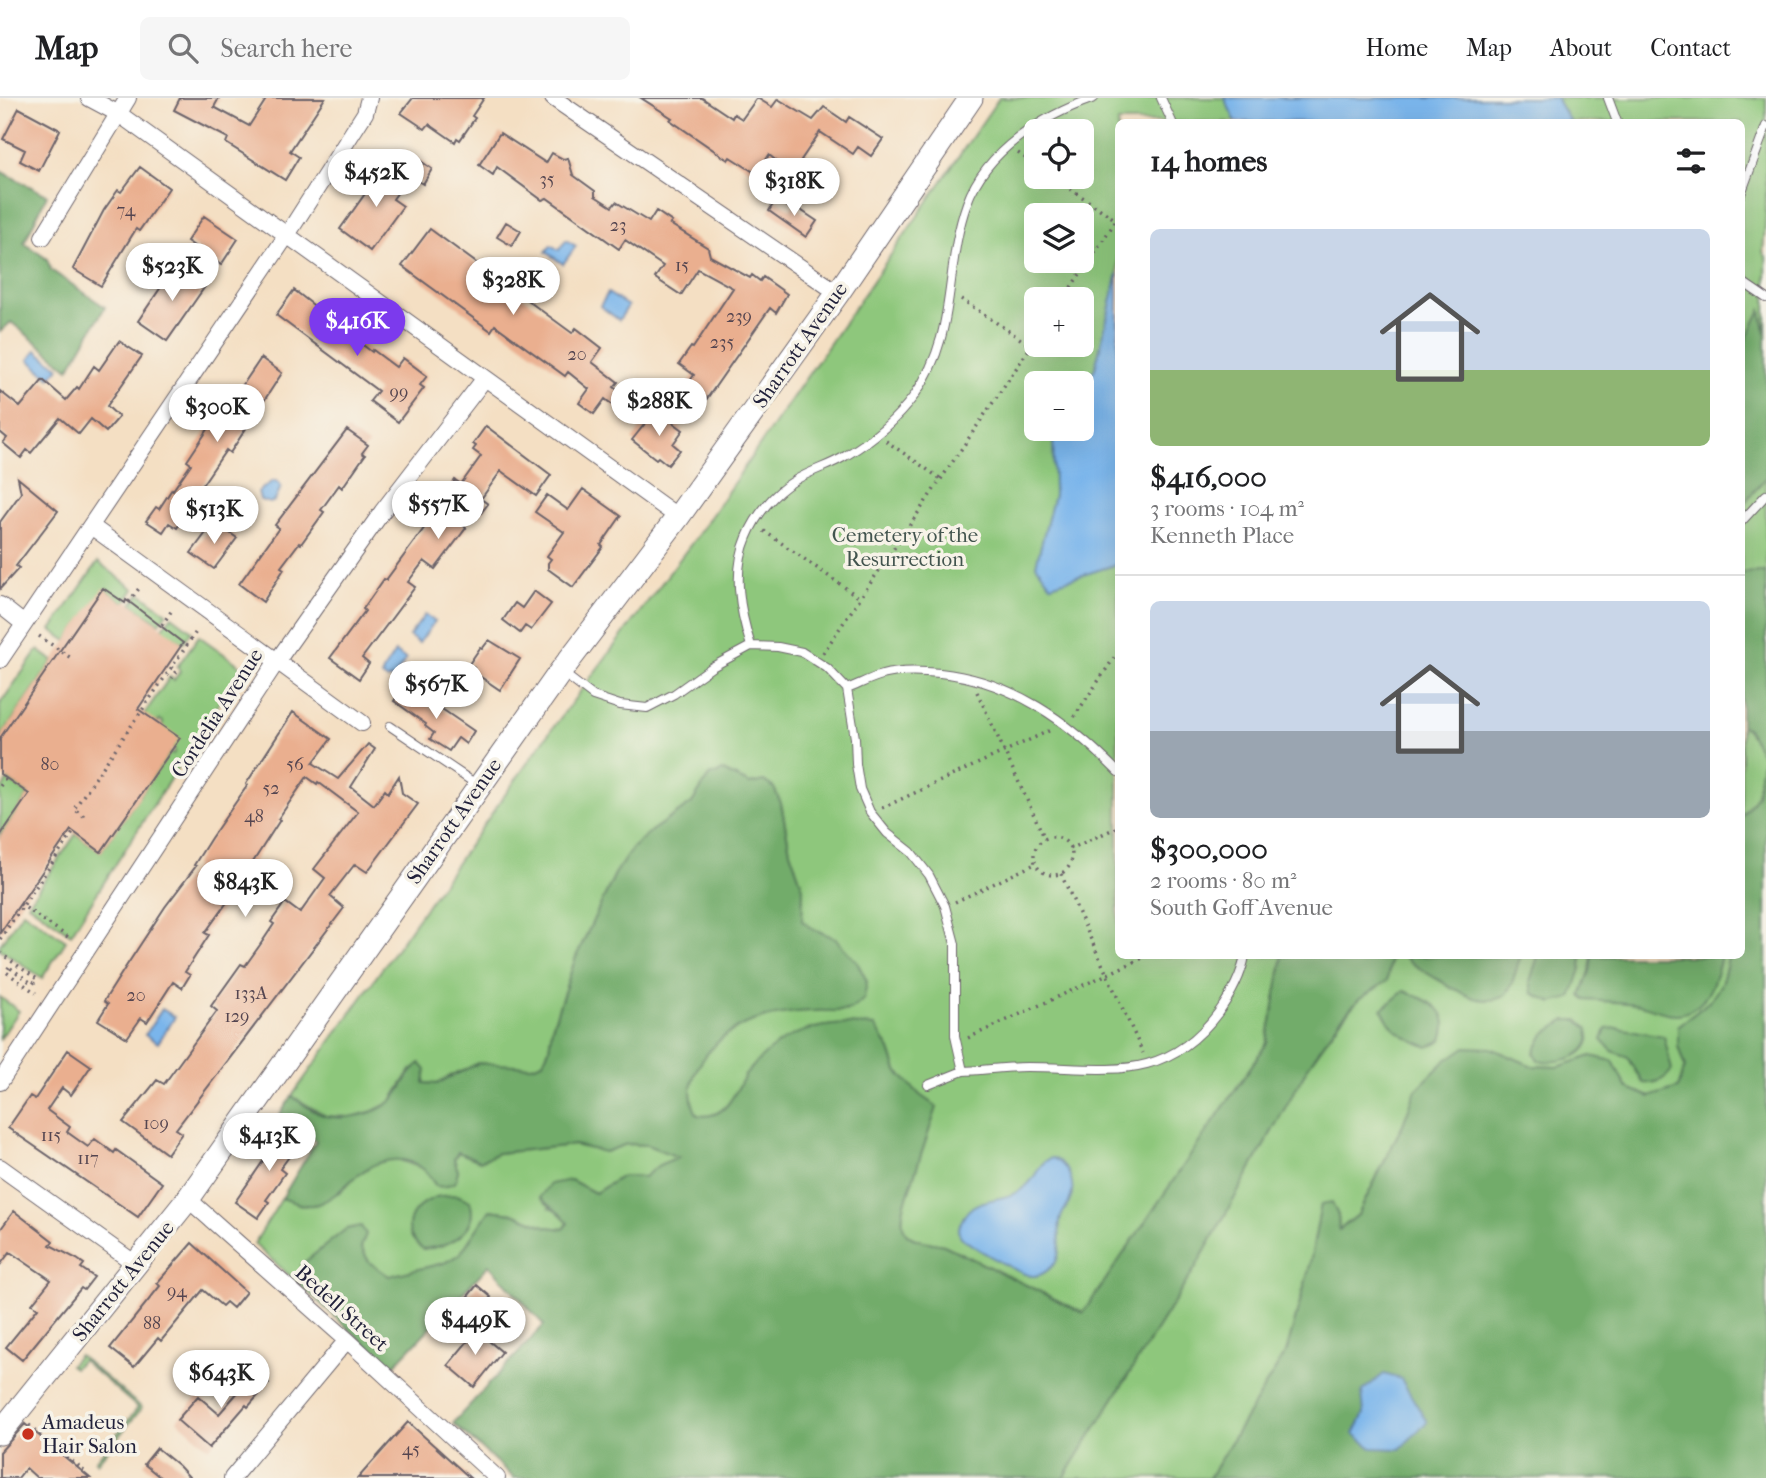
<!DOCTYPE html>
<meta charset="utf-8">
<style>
:root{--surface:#fff;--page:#f6f6f6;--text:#202124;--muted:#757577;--line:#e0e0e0;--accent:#7c3aed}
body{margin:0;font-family:"IM FELL French Canon",serif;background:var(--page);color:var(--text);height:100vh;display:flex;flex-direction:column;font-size:26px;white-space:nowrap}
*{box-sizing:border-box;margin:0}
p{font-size:23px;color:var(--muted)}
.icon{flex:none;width:38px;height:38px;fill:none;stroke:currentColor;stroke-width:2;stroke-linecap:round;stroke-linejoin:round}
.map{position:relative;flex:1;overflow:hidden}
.side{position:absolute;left:1115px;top:21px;width:630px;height:840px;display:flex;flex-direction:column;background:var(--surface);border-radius:10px;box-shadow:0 7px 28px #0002}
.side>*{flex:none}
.controls{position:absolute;left:1024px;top:21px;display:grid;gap:14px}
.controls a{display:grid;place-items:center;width:70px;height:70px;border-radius:10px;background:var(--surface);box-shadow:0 7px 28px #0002;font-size:35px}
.price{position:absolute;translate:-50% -60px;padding:0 16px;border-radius:24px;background:#fff;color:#222;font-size:23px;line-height:46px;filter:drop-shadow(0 2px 4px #0008)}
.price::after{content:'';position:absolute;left:50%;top:42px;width:21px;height:16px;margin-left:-10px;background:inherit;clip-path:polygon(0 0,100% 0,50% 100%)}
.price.active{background:var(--accent);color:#fff}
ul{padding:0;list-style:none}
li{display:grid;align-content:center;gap:14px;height:371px;padding:0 35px}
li+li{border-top:2px solid var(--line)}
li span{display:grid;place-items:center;height:217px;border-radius:10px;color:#555}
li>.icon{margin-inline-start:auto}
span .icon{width:126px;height:126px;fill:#fffc;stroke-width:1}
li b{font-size:30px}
h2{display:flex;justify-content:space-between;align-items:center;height:84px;padding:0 35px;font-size:30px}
header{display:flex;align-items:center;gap:42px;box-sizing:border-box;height:98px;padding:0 35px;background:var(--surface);border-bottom:2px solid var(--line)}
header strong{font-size:33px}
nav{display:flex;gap:38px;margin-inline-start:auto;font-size:24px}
.search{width:490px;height:63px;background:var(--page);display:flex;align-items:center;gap:18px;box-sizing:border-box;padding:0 24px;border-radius:10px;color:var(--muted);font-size:26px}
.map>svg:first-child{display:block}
.green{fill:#8ec77b;stroke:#58745b;stroke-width:2;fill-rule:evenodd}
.forest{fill:#72ac6b;stroke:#4a6753;stroke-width:2}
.water{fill:#7ab5eb;stroke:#4e6c93;stroke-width:2}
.building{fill:#eaaf8f}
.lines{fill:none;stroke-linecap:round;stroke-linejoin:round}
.lane-casing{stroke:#6c646b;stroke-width:10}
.street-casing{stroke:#6c646b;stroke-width:18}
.secondary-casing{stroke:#6c646b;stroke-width:25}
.path{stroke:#6c646b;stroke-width:3.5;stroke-dasharray:2 5;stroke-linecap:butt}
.lane{stroke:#fff;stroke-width:8}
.street{stroke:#fff;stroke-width:16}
.secondary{stroke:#fff;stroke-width:23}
.poi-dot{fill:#c8321e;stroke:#f7f3e8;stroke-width:2.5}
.labels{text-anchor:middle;stroke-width:7;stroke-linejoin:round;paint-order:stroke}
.number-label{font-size:18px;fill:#544550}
.street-label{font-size:21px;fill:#22223b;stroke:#f7f3e8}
.park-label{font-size:21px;fill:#42544e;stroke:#f7f3e8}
.poi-label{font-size:21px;fill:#22223b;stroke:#f7f3e8;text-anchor:start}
</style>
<header>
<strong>Map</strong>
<div class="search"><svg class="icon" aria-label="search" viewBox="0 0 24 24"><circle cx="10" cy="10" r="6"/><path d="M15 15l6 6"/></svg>Search here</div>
<nav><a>Home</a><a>Map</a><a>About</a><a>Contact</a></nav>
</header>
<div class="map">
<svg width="1766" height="1380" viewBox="0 0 1766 1380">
<rect width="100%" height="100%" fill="#f7f3e8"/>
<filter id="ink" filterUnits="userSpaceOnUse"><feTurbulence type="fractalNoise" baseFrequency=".0143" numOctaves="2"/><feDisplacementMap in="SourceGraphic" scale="14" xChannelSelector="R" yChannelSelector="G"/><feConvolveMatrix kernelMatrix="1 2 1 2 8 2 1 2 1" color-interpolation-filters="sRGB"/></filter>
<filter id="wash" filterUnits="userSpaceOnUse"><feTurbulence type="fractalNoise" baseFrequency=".00686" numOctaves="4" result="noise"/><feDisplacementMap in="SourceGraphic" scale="28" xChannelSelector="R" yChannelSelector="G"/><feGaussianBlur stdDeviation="1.57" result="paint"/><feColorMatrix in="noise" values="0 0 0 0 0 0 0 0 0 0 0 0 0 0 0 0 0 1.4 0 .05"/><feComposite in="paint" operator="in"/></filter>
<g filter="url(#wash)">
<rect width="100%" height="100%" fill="#f4dfc3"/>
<path class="green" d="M999,0h767v115l-3,39 3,5v79l-5,-24 -20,37v-227h-623v834h165l-16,87 -183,270 -140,-68c-30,-6 -49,-4 -39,-42l32,-96 -17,-11 -23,-25 -7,-21 -15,-24 -130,49c-9,20 -22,45 -47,41 -3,-6 -8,-14 -8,-20 2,-34 31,-66 62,-77 30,-10 67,-9 98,-9l-15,-72 -22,-9 -11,-8 1,-33 -13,-37 -9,-48 -17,-22 -14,3 -27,-13 -14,5 -17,27 -41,28 -36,43 -39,83 -24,70 -3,22 -6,13 -11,4 -75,6 -21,12 -12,-1 -13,-13 -20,32 -18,9 -22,6 -25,-1 -34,-20 251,-355 154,-205zM1036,33h46v46h-46zM1036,117h46v46h-46zM1036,201h46v46h-46zM1036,285h46v46h-46z
M1766,379v95l-25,1v-66z
M98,464l36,27 -9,14 -21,-14 -37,52 -16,-11z
M140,495l27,20 -8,10 -27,-19z
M172,518l20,15 -9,12 -21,-14z
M199,538l43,31 -171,267 -43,-30 48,-70 25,17 69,-99 3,2 2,-3 -13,-25 1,-4 -3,-2 -2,3 -16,-6 28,-40 4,3 6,-9 -3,-4z
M38,552l15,11 -53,77v-34z
M1741,627l6,4 16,27 -6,39 -16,22z
M8,682l21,14 -29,42v-44z
M23,813l43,30 -24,37 -42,-29v-4z
M1391,858h337c-5,40 -20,47 -50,70v20l7,21 -7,21 -29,9 -23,-10 -13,-26 -22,-5 -33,11 -26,-1 -41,-18 -75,42 -13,34 -45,91 -19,15 -1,-15 -17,-10 -12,64 -22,81 -78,128h-145l133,-213 112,-200 32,-45 17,-20 29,-19z
M0,899l19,14 -19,28z
M627,1046l20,1 32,12 -20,8 -15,12 -22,-1 -27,17 -24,-13 -22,28 15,7 4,8 -4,6 -17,-2 -34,-14 -23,-3 -30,44 -16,9 -56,14 -19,-15 -8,-15 -62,28 1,10 -46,-41 28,-46 22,8 36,-14 18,-18 20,-12 19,-3 27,10 34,2 -4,-12 4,-7 22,9 18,-8 76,-8 31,7z
M79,1257l63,53 -45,55 -2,-2 43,-53 -56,-48 -8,8 -4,-3z"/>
<path class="forest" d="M0,73l47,24 -23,48 23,16 4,11 54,37 -36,62 -58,-47 -11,10z
M1761,212l5,26v141l-25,30v-158z
M1766,474v906h-557l78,-128 22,-81 12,-65 11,-2 6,13 1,15 19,-15 45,-91 13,-34 29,-29 20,-14 26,1 41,18 26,1 33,-11 22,5 13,26 23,10 29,-9 7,-21 -7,-21v-20c30,-23 45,-30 50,-70h13v-139l16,-22 6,-39 -16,-27 -6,-4v-152z
M723,673l27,13 14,-3 10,7 7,15 9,48 13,37 -1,33 11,8 22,9 22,24 10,19 -3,18c-4,3 -8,8 -13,10 -8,4 -27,1 -37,2 -44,2 -86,10 -112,50 -13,19 -14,34 -5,54 32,6 37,-25 50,-42 10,-12 23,-25 37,-33 27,-16 60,-18 91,-14l15,24 7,21 23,24 17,12 -32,96c-10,38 9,36 39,42l139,68 184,-270 16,-87h108l-4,25 -29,19 -18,20 -31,45 -112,200 -133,213h-550l-61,-55 91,-98 -55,-60 -97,103 -92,-83 1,-20 45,-36 15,-3 5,8 -5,13 8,15 20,14 55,-13 16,-9 30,-44 23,3 34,14 17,2 4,-6c-6,-11 -19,-15 -28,-26l10,-13 21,-4 24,13 27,-17 22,1 15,-12 19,-8 -31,-12 -20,-1 -22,8 -31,-7 -76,8 -18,8 -22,-9 -4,7 4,12 -3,11 -11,5 -8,-1c-4,-5 -8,-13 -13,-17 -20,-16 -47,-9 -65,6 -13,10 -23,23 -40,29 -12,4 -25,-2 -36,-6l34,-57 -36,-27 12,-18c10,7 21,17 34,20 19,4 48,-1 64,-14 13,-10 16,-29 30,-39l6,7 -2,13 13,1 41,-21 54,3 11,-4 6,-13 3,-21 24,-71 39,-83 17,-26 19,-17 41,-28 17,-27z
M1404,858h117c-5,11 -8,32 -16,39 -7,6 -22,6 -31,3 -12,-4 -64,-33 -70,-42z
M1538,858h44l-1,13 -10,29 -19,5 -20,-10 -2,-12z
M1592,858h129c-5,23 -14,55 -43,58 -12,1 -26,-6 -38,-9 -13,-3 -41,-4 -55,-5l-4,-4 9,-25z
M1404,893c24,10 50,17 38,49l-14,7c-20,-8 -38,-16 -46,-38z
M1566,922h12l10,9c0,4 2,8 1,12 -6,19 -35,23 -51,19l-4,-7 10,-19z
M1618,930l46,8 8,34c-8,11 -17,14 -29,13l-15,-26 -16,-6 -10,-11 4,-11z
M457,1097l13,6c10,31 -21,46 -47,48 -24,-17 -15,-40 11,-51 6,-3 16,-2 23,-3z"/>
<path class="water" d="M1224,0h332l14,24h-334z
M566,142l10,6 -13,18 -17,-12 5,-7 8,5z
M1118,175v291l-67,21 -15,-20 18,-70 -1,-66h29v-41l13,-20z
M608,195l20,13 -9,14 -19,-14z
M36,252l23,18 -9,10 -21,-18z
M273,383h4l4,6 -6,14 -5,2 -10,-3 -2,-8z
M211,395l6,4v6l-11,17 -6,2 -5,-3c1,-9 6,-22 16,-26z
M425,517l10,6 -16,22 -10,-7z
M395,554l11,7 -13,20 -3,-1 -2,2 -6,-4 1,-5z
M162,911l13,8 -17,26 -13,-8z
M1053,1060c17,8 24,27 16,45 -4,7 -8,10 -9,19 -2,11 2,26 -3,37 -4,8 -15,18 -25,17 -13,-2 -61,-30 -71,-39l-3,-6c11,-43 43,-22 69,-46 11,-9 11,-24 26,-27z
M1384,1276l17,5 26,43 -27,27 -28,-1 -18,-14 10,-20 -2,-23z"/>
<g id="blocks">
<path class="building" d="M180,0h39l-5,9 35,19 18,-28h58l-35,53 9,6 -14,23 -59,-37 2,-5 -54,-28z
M413,0h71l-12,18 3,2 -15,22 -3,-2 -2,4 -26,-18 -4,5 -24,-16z
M641,0h61l30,20 2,-4 8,5 15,-21 15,9 6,-8 35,21 11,-13 22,15 3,-5 34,22 -12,17 -13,-9 -5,7 -33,-22 -19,28 7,5 -10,13 -29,-23 -12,19 -27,-17 -2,3 -58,-40 2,-2z
M19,10l41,22 -21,41 -19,-10 5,-11 -22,-11z
M500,35l46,30 6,-10 11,6 5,-1 5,17 22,16v5l17,11 4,-5 33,20 7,-11 16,11 -2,2 38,24 2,8 40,22 2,-3 8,6 3,-4 24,17 -11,19 -6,-5 -71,102 -19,-15 14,-20 -15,-11 12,-17 2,1 40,-60 -35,-19 -17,26 -26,-17 8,-12 -38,-26 -6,9 -72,-51 -5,2 -45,-33 -4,8 -14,-10z
M412,57l20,14 -9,15 -21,-13z
M387,65l21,15 -15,21 10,7 -33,45 -30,-22z
M140,69l29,21 -30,43 -3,-2 -35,57 -28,-17 31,-59 14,-20 3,2z
M776,101l15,10 2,-4 24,16 -11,16 -37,-26z
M204,118l34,23 -17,26 -34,-24z
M506,124l15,9 -9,15 -15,-9z
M430,131l142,104 4,-5 26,20 -10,14 26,20 -4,5 16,12 -10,12 -15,-12 -11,15 -15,-11 10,-14 -21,-17 -3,4 -70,-51 -4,6 -89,-65z
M176,167l30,20 -39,56 -29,-20z
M294,192l32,25 -2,3 7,7 22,17 2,-3 17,13 1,-2 23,17 7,-9 24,18 -7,9 4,3 -26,34 -28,-21 8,-10 -102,-76z
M119,243l23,15 -35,50 12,11 -13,15 -15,-13 -12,15 -19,-16 -29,35 -4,-3 -6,8 -18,-15 4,-5 -7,-6v-41l20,16 23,-27 23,20 11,-13 2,2 15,-23 5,4z
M261,260l21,15 -52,80 -4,-3 -30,44 3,2 -22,32 -8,-5 -6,9 -17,-11 10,-14 3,2 13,-20 1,1 18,-26 -4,-3 47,-71 4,2z
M656,312l27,20 -10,14 7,6 -12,15 -10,-8 -2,2 -24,-19z
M486,328l65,49 -15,21 -35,-25 -20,28 7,5 -7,9 -7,-4 -11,16 3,3 -31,41 -11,-8 -16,21 7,5 -53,71 7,6 -10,15 -29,-21 35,-47 -2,-2 21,-30 2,1 64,-87 -2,-2 7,-11 6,4 20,-28 -8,-6 3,-4 -3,-2z
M347,332l21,15 -6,8 3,2 -23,33 -3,-3 -18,25 3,2 -23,32 -2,-1 -18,24 3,2 -21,33 -24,-18 40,-56 -4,-3z
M18,380l40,33 -42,55 3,2 -19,21v-67l21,-29z
M583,391l38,27 -20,29 2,2 -30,40 -25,-18v-6l3,-4 -4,-3 17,-24 -29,-20 12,-17 21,15z
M214,424l23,16 -23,31 -23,-16z
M103,490l22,15 1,-3 6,4 51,39 -45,66 42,29 -79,114 -30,-22 -71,103v-97l29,-42 -29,-20v-36z
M534,493l17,13 -20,26 -6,-4 -5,7 -17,-13 12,-17 7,5z
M489,542l31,19 -20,31 -28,-19 2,-3 -5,-4 11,-16 2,1z
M403,590l33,23 3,-4 35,24 -8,13 -8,-6 -9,13 -19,-12 4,-6 -9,-7 1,-2 -32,-23z
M293,614l38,27 -18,24 25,16 30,-35 7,5 -24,38 23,18 11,-15 3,3 11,-17 3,17 16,11 -51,68 -12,-8 -25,32 14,12 -168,221 6,4 -15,21 -44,-32 34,-42 7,4 53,-73 -6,-5 30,-42 4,2 15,-21 14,-21 -3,-2 14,-20 15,11 25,-35 -11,-9 44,-57 -40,-30 -1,2 -10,-7 -29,42 2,1 -52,81 -23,32 4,2 -24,37 5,3 -8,13 -9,-6 -26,40 -6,-4 -14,20 -29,-18 10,-16 -4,-3 21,-33 40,-61 31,-41 -2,-1 17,-27 36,-52 -1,-2z
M68,952l23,16 -20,29 -9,-7 -15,22 23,17 -3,5 21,15 7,-8 19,14 2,-3 46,33 -24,34 -130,-89 22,-32 5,3z
M288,1027l16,11 -24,33 5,4 -19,27 3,2 -11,16 -23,-16z
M14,1113l39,30 -3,4 27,14 7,5 -3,4 13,9 -10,13 -3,-2 -59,72 -16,-13 32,-39 -6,-4 19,-24 -41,-28 -10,13v-35z
M192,1145l54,49 -13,16 -7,-6 -4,4 -19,-16 -42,51 -3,-3 -24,29 -24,-19 50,-62 -3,-3z
M477,1187l14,12 -14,16 -13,-12z
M470,1227l32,27 -28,35 -26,-22 20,-24 -7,-5z
M250,1269l19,16 -21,24 -2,-2 -37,43 -32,-28 21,-24 21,18 27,-31 -6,-5z
M408,1324l62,56h-112z
M25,1326l65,54h-53l-11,-10 -8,10h-18v-26z
M157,1350l22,18 11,12h-29l-17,-14z"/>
</g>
</g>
<g filter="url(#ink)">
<use href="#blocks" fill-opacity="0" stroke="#6c646b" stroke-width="2"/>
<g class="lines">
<g class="lane-casing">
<path id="lane" d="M1161,0l11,24
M1608,0l9,24
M1741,96l25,-68
M1741,183l25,17
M1741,424l25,-27
M751,548c-11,-35 -19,-74 -4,-109 9,-22 27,-44 47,-56 17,-11 36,-15 53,-26 25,-15 49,-35 67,-59 45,-64 29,-126 53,-193 19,-53 76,-87 127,-105
M563,575l30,23 27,9 27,3 27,-14 38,-27 39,-21 27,1 24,5 25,16 20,21 8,49 1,26 4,25 10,23 17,21 24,19 18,23 16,31 10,38v92l8,35c21,-1 43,-4 64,-4 77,0 137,18 191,-54 13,-18 23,-36 27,-57
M847,591c11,-4 23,-11 35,-14 18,-5 39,-4 58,-2 73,8 128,48 178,99
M390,628l86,58
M928,987l35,-14"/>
</g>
<g class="street-casing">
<path id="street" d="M89,0l30,16 559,403
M553,0l285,195
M43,139l85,-139
M91,428l271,197
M0,507l24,19
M0,562l287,-425 78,-122 4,-15
M0,984l277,-421 105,-149 103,-134
M0,1069l137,98
M188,1101l159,141 150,138
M232,1380l115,-138"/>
</g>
<g class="secondary-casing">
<path id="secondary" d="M0,1335l188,-234 373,-528 117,-154 160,-224 133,-195"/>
</g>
<path class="path" d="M1018,55l18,12
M1053,79l63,43
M961,201l70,47
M1063,201l55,-81
M886,343l55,38
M764,433l96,67
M129,504l11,-15
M162,527l10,-15
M39,538l32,22
M823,555l213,-314
M172,569l5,4 -5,7
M977,594l68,147
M1074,619l44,-65
M0,688l6,-8
M882,710l171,-79
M84,718l-10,-7 124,-180
M1034 758a19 19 0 1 1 38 0a19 19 0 1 1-38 0Z
M1070,751l48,-22
M1061,776l82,179
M955,804l80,-38
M20,806l51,35
M0,841l75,-109
M0,855l37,26 -4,5 -24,-17
M9,869l-3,5 30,21
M968,940l179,-82
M29,1327l55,46"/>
<use href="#lane" class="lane"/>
<use href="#street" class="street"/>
<use href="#secondary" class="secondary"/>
</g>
</g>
<circle class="poi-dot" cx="28" cy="1336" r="7"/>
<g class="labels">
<g class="number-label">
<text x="547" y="87">35</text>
<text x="126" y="118">74</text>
<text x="618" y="133">23</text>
<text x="682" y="173">15</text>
<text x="739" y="224">239</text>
<text x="722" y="250">235</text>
<text x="577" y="262">20</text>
<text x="399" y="300">99</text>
<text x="50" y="672">80</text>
<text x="295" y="672">56</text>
<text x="271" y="696">52</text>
<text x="254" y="724">48</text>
<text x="251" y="901">133A</text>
<text x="136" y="903">20</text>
<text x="237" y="924">129</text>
<text x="156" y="1031">109</text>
<text x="51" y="1043">115</text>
<text x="88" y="1066">117</text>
<text x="177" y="1199">94</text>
<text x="152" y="1231">88</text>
<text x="411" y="1357">45</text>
</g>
<g class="street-label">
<text transform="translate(800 247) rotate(-55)" y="7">Sharrott Avenue</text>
<text transform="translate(217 615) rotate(-57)" y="7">Cordelia Avenue</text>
<text transform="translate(454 723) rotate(-55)" y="7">Sharrott Avenue</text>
<text transform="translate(123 1183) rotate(-51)" y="7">Sharrott Avenue</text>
<text transform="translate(342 1210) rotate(42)" y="7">Bedell Street</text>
</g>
<g class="park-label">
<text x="905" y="444">Cemetery of the<tspan x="905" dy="24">Resurrection</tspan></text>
</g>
<g class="poi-label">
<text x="42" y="1331">Amadeus<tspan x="42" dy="24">Hair Salon</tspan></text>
</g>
</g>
</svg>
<div class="controls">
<a><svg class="icon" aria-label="locate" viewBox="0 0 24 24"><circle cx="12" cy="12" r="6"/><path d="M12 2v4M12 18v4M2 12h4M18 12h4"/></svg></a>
<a><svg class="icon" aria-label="layers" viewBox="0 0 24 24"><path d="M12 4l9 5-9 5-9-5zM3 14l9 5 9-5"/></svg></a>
<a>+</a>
<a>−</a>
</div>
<b class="price" style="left:376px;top:111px">$452K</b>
<b class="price" style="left:794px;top:120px">$318K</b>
<b class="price" style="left:172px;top:205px">$523K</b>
<b class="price" style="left:513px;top:219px">$328K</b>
<b class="price active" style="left:357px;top:260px">$416K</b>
<b class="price" style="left:659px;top:340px">$288K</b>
<b class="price" style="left:217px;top:346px">$300K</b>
<b class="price" style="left:438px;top:443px">$557K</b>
<b class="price" style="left:214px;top:448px">$513K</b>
<b class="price" style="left:436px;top:623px">$567K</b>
<b class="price" style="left:245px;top:821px">$843K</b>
<b class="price" style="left:269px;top:1075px">$413K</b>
<b class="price" style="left:475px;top:1259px">$449K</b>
<b class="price" style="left:221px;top:1312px">$643K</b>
<section class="side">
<h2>14 homes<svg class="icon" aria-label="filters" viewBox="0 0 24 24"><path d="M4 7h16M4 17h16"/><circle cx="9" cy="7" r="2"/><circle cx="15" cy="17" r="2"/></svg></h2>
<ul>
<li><span style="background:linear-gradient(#c9d6e8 65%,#8fb573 0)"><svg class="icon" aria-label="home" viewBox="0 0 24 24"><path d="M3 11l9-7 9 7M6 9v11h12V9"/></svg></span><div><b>$416,000</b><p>3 rooms · 104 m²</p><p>Kenneth Place</p></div></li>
<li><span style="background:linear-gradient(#c9d6e8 60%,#9aa5b1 0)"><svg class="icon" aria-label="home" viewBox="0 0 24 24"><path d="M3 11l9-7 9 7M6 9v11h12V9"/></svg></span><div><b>$300,000</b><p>2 rooms · 80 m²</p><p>South Goff Avenue</p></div></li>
</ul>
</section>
</div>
